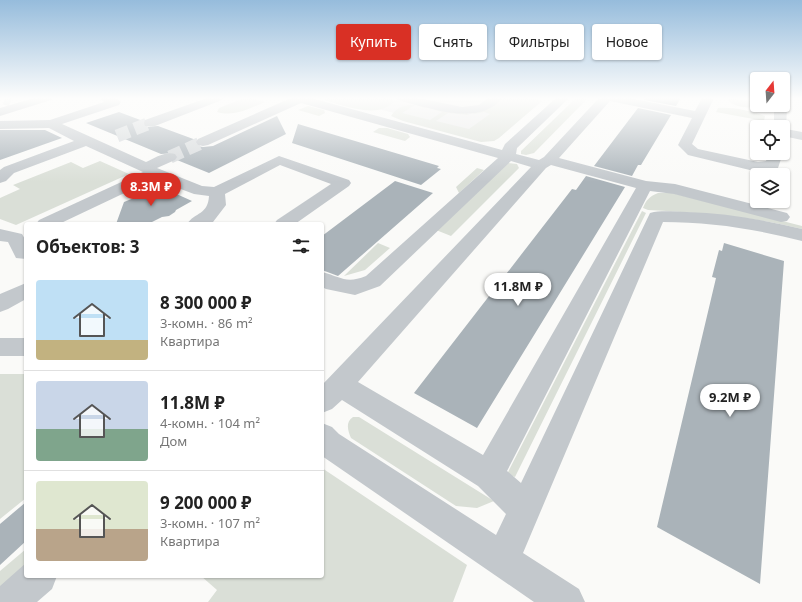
<!DOCTYPE html>
<html lang="ru">
<meta charset="utf-8">
<style>
:root{--surface:#fff;--page:#f6f6f6;--text:#222;--muted:#767676;--line:#e0e0e0;--accent:#d93025}
body{margin:0;font-family:"Noto Sans",sans-serif;background:var(--page);color:var(--text);height:100vh;display:flex;flex-direction:column;font-size:15px;white-space:nowrap}
*{box-sizing:border-box;margin:0}
p{font-size:13px;color:var(--muted)}
.icon{flex:none;width:22px;height:22px;fill:none;stroke:currentColor;stroke-width:2;stroke-linecap:round;stroke-linejoin:round}
.map{position:relative;flex:1;overflow:hidden}
.details{position:absolute;left:24px;top:222px;width:300px;height:356px;display:flex;flex-direction:column;background:var(--surface);border-radius:4px;box-shadow:0 1px 3px #0004}
.details>*{flex:none}
.banner{position:absolute;left:336px;top:24px;width:380px;height:36px;display:flex;gap:8px}
.needle{width:26px;rotate:17deg}
.tools{position:absolute;left:750px;top:72px;display:grid;gap:8px}
.tools a{display:grid;place-items:center;width:40px;height:40px;border-radius:4px;background:var(--surface);box-shadow:0 1px 3px #0004;font-size:20px}
.price{position:absolute;translate:-50% -34px;padding:0 9px;border-radius:14px;background:#fff;color:#222;font-size:13px;line-height:26px;filter:drop-shadow(0 1px 2px #0008)}
.price::after{content:'';position:absolute;left:50%;top:24px;width:12px;height:9px;margin-left:-6px;background:inherit;clip-path:polygon(0 0,100% 0,50% 100%)}
.price.selected{background:var(--accent);color:#fff}
ul{padding:0;list-style:none}
li{display:flex;align-items:center;gap:12px;height:100px;padding:0 12px}
li+li{border-top:1px solid var(--line)}
li span{display:grid;place-items:center;flex:none;width:112px;height:80px;border-radius:4px;color:#555}
li>.icon{margin-inline-start:auto}
span .icon{width:48px;height:48px;fill:#fffc;stroke-width:1}
li b{font-size:17px}
h2{display:flex;justify-content:space-between;align-items:center;height:48px;padding:0 12px;font-size:17px}
.pill{padding:0 14px;border-radius:4px;background:var(--surface);box-shadow:0 1px 3px #0004;font-size:14px;line-height:36px}
.pill.selected{background:var(--accent);color:#fff}
.map>svg:first-child{display:block}
.built{fill:#e8e9e9}
.green{fill:#dadfd7}
.building{fill:#aab3b9}
.lines{fill:none;stroke-linecap:round;stroke-linejoin:round}
.minor-tunnel{stroke:#d5d9db;stroke-width:13;stroke-dasharray:13 6;stroke-linecap:butt}
.minor{fill:#c3c8cc;fill-rule:evenodd}
</style>
<div class="map">
<svg width="802" height="602" viewBox="0 0 802 602">
<rect width="100%" height="100%" fill="#fafaf8"/>
<path class="built" d="M337,98h179l-46,35z"/>
<path class="green" d="M244,98h8l13,4c-17,7 -30,15 -48,10l2,-4z
M318,98h74l2,3c-15,20 -55,3 -76,-3z
M500,98c11,0 34,-2 42,3l-43,37 -5,3 -13,1 -78,-21 -12,-5c8,-13 23,-12 36,-10l-2,2 -10,-3 -13,8 28,7 12,-8 -10,-3 35,4 2,2 -21,-2 -12,8 33,8 21,-15 -6,-2 -10,2 -2,-1z
M576,98h12l-54,55 -8,2 -5,-1v-3z
M729,98l28,4v3h2v2c-10,1 -24,1 -31,-7z
M308,106l16,4 1,3 -6,3 -21,-6z
M718,108c16,-1 32,3 47,8l-1,5 -48,-9z
M379,128h8l21,6 2,3 -5,4 -32,-9z
M100,161l29,13 -113,51 -16,-6v-21l20,-9 -7,-4 58,-23 12,6z
M508,163l9,1 2,4 -68,68 -15,-6z
M477,168l7,2 -25,23 -3,-6z
M658,193h14l130,33v3c-51,-13 -102,-16 -154,-19l-5,-2c3,-8 7,-12 15,-15z
M642,211l4,2 -131,264 -8,-3z
M378,243l12,5 -25,22 -21,6z
M0,374h26v124l-26,21z
M353,417h6l135,84 -17,7 -21,-2 -105,-68c-3,-7 -6,-16 2,-21z
M322,468l145,97 -14,37h-245l9,-12 -16,-14h121z
M26,549v25l-26,23v-26z"/>
<path class="building" d="M645,98h36l-5,8 -32,-6z
M638,108l33,7 -30,50h-3l-6,11 -38,-10z
M119,112l24,9 1,6 14,-1 38,14 -1,3 2,3 6,1 10,-1 64,-30 9,18 -77,39 -32,-13 1,-4 -3,-3 -14,1 -75,-31z
M298,124l141,42 -2,2 4,1 -20,16 -129,-42z
M0,130h45l17,8 -62,22z
M586,176l39,11 -148,241 -63,-35 158,-204 4,1z
M395,181l38,12 -95,83 -16,-6v-34z
M161,187l31,14 -16,9 -1,2 -6,4 -7,1 -14,7h-32l8,-22z
M724,243l60,18 -24,323 -103,-57 59,-249 -4,-1 7,-27 3,1z
M26,502v39l-26,24v-41z"/>
<g class="lines">
<path class="minor-tunnel" d="M5,98l6,2
M117,136l33,-13
M170,157l33,-15"/>
<path class="minor" d="M34,98h19l-2,2 -51,16v-8z
M99,98h17l5,4 -2,3 -57,19 84,38c9,-4 19,-11 29,-8l2,3 -2,3 -18,8 45,18 12,1 65,-31 70,24 2,3 -2,3 -54,38h-21l3,-4 54,-36 -51,-19 -55,29 1,11 -13,17 -4,2h-22c8,-12 21,-9 22,-28l-15,-2 -40,-15 -95,45h-23l3,-4 104,-48 -57,-26 -72,27 -8,8 -6,2v-13l4,-3 70,-26 -25,-13 -49,1v-8l50,-1 54,-18z
M207,98h17l-2,2 -67,26h-10l-1,-3 1,-3z
M291,98h20l191,52 3,-6 51,-46h13l-52,50 -1,6 23,6 5,-3 55,-59h30l66,13 7,-13h12l-22,46 6,5 60,13 8,-1 3,-8h14l-5,15 -20,4 -70,-17 -10,-10 14,-27 -82,-17 -51,57 87,23 29,3 112,29 3,4 -3,4 -6,1 -107,-28 -24,-3 -143,280 14,12 129,-270c12,-3 24,-1 37,-1 39,1 77,8 115,17v12c-46,-12 -92,-19 -139,-19l-140,331 56,36 6,13h-51l-212,-146v-33l10,4 7,7 157,101 10,-21 -28,-28 -136,-86 -10,9 -10,4v-28l209,-218 -20,-6 -131,125 -25,9 -29,-6 -4,-2v-15c19,5 24,12 44,4l132,-118 -197,-55 -93,42 -5,1 -5,-1 -2,-3 2,-3zM551,165l85,23 -153,267 -125,-73 188,-214z
M395,98h23l44,9 17,-2 9,-7h14c-22,29 -72,10 -101,3z
M750,98h7v3l-5,-1z
M783,102l4,4 -1,23 16,3v8l-19,-4v-9h-9v-22h9z
M0,229l22,5 4,7v18l-10,-1 -8,-16 -8,-1z
M26,283v16l-18,10 -8,3v-18z
M0,338h26v18h-26z
M26,563v13h31l-5,13 -15,13h-37v-16z"/>
</g>
<linearGradient id="sky" x2="0" y2="1"><stop stop-color="#96bcdc"/><stop offset="0.54" stop-color="#fdfdfc"/><stop offset="1" stop-color="#fdfdfc" stop-opacity="0"/></linearGradient>
<rect width="802" height="182" fill="url(#sky)"/>
</svg>
<div class="tools">
<a><svg class="needle" viewBox="-14 -14 28 28"><path d="M0-13l5 13h-10z" fill="#e53935"/><path d="M0 13l5-13h-10z" fill="#767676"/></svg></a>
<a><svg class="icon" aria-label="locate" viewBox="0 0 24 24"><circle cx="12" cy="12" r="6"/><path d="M12 2v4M12 18v4M2 12h4M18 12h4"/></svg></a>
<a><svg class="icon" aria-label="layers" viewBox="0 0 24 24"><path d="M12 4l9 5-9 5-9-5zM3 14l9 5 9-5"/></svg></a>
</div>
<b class="price selected" style="left:151px;top:207px">8.3M ₽</b>
<b class="price" style="left:518px;top:307px">11.8M ₽</b>
<b class="price" style="left:730px;top:418px">9.2M ₽</b>
<div class="banner">
<a class="pill selected">Купить</a>
<a class="pill">Снять</a>
<a class="pill">Фильтры</a>
<a class="pill">Новое</a>
</div>
<section class="details">
<h2>Объектов: 3<svg class="icon" aria-label="filters" viewBox="0 0 24 24"><path d="M4 7h16M4 17h16"/><circle cx="9" cy="7" r="2"/><circle cx="15" cy="17" r="2"/></svg></h2>
<ul>
<li><span style="background:linear-gradient(#bfe0f5 75%,#c2b280 0)"><svg class="icon" aria-label="home" viewBox="0 0 24 24"><path d="M3 11l9-7 9 7M6 9v11h12V9"/></svg></span><div><b>8 300 000 ₽</b><p>3-комн. · 86 m²</p><p>Квартира</p></div></li>
<li><span style="background:linear-gradient(#c9d6e8 60%,#7fa58c 0)"><svg class="icon" aria-label="home" viewBox="0 0 24 24"><path d="M3 11l9-7 9 7M6 9v11h12V9"/></svg></span><div><b>11.8M ₽</b><p>4-комн. · 104 m²</p><p>Дом</p></div></li>
<li><span style="background:linear-gradient(#dfe7d0 60%,#b9a48a 0)"><svg class="icon" aria-label="home" viewBox="0 0 24 24"><path d="M3 11l9-7 9 7M6 9v11h12V9"/></svg></span><div><b>9 200 000 ₽</b><p>3-комн. · 107 m²</p><p>Квартира</p></div></li>
</ul>
</section>
</div>
